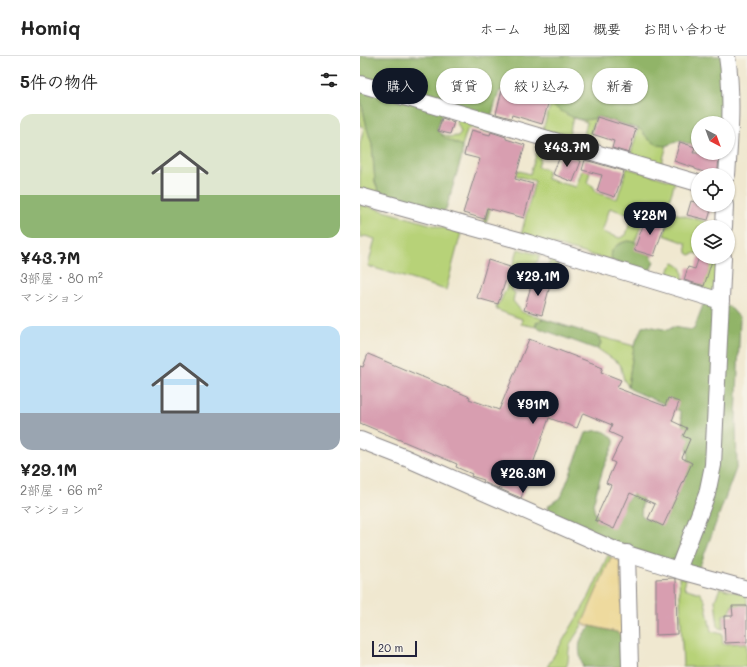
<!DOCTYPE html>
<html lang="ja">
<meta charset="utf-8">
<style>
:root{--surface:#fff;--page:#f2f2f2;--text:#222;--muted:#767676;--line:#e0e0e0;--accent:#111827}
body{margin:0;font-family:Mali,"Klee One",sans-serif;background:var(--page);color:var(--text);height:100vh;display:flex;flex-direction:column;font-size:15px;white-space:nowrap}
*{box-sizing:border-box;margin:0}
p{font-size:13px;color:var(--muted)}
.icon{flex:none;width:22px;height:22px;fill:none;stroke:currentColor;stroke-width:2;stroke-linecap:round;stroke-linejoin:round}
.map{position:relative;flex:1;overflow:hidden}
.panel{display:flex;flex-direction:column;background:var(--surface);width:360px}
.panel>*{flex:none}
.hud{position:absolute;left:12px;top:12px;width:315px;height:36px;display:flex;gap:8px}
.needle{width:26px;rotate:139deg}
.fabs{position:absolute;left:331px;top:60px;display:grid;gap:8px}
.fabs a{display:grid;place-items:center;width:44px;height:44px;border-radius:50%;background:var(--surface);box-shadow:0 1px 3px #0004;font-size:20px}
.scale{position:absolute;left:12px;bottom:10px;width:45px;box-sizing:border-box;padding-left:4px;border:2px solid #22223b;border-top:0;font-size:11px;line-height:14px;white-space:nowrap;color:#22223b;-webkit-text-stroke:3px #f7f3e8;paint-order:stroke}
.price{position:absolute;translate:-50% -34px;padding:0 9px;border-radius:14px;background:var(--accent);color:#fff;font-size:13px;line-height:26px;filter:drop-shadow(0 1px 2px #0008)}
.price::after{content:'';position:absolute;left:50%;top:24px;width:12px;height:9px;margin-left:-6px;background:inherit;clip-path:polygon(0 0,100% 0,50% 100%)}
.price.active{background:#222;color:#fff}
ul{padding:0;list-style:none}
li{display:grid;align-content:center;gap:8px;height:212px;padding:0 20px}
li span{display:grid;place-items:center;height:124px;border-radius:12px;color:#555}
li>.icon{margin-inline-start:auto}
span .icon{width:72px;height:72px;fill:#fffc;stroke-width:1}
li b{font-size:17px}
h2{display:flex;justify-content:space-between;align-items:center;height:48px;padding:0 20px;font-size:17px}
.pill{padding:0 14px;border-radius:18px;background:var(--surface);box-shadow:0 1px 3px #0004;font-size:14px;line-height:36px}
.pill.active{background:var(--accent);color:#fff}
header{display:flex;align-items:center;gap:24px;box-sizing:border-box;height:56px;padding:0 20px;background:var(--surface);border-bottom:1px solid var(--line)}
header strong{font-size:19px}
nav{display:flex;gap:22px;margin-inline-start:auto;font-size:14px}
main{display:flex;flex:1;min-height:0}
.map>svg:first-child{display:block}
.green{fill:#b7d278;stroke:#6c7a5a;fill-rule:evenodd}
.forest{fill:#91b468;stroke:#5a6b52}
.sand{fill:#eeda9e;stroke:#887e6c}
.building{fill:#d89eb0}
.lines{fill:none;stroke-linecap:round;stroke-linejoin:round}
.minor-casing{stroke:#898586;stroke-width:18}
.minor{stroke:#fff;stroke-width:16}
</style>
<header>
<strong>Homiq</strong>
<nav><a>ホーム</a><a>地図</a><a>概要</a><a>お問い合わせ</a></nav>
</header>
<main>
<section class="panel">
<h2>5件の物件<svg class="icon" aria-label="filters" viewBox="0 0 24 24"><path d="M4 7h16M4 17h16"/><circle cx="9" cy="7" r="2"/><circle cx="15" cy="17" r="2"/></svg></h2>
<ul>
<li><span style="background:linear-gradient(#dfe7d0 65%,#8fb573 0)"><svg class="icon" aria-label="home" viewBox="0 0 24 24"><path d="M3 11l9-7 9 7M6 9v11h12V9"/></svg></span><div><b>¥43.7M</b><p>3部屋 · 80 m²</p><p>マンション</p></div></li>
<li><span style="background:linear-gradient(#bfe0f5 70%,#9aa5b1 0)"><svg class="icon" aria-label="home" viewBox="0 0 24 24"><path d="M3 11l9-7 9 7M6 9v11h12V9"/></svg></span><div><b>¥29.1M</b><p>2部屋 · 66 m²</p><p>マンション</p></div></li>
</ul>
</section>
<div class="map">
<svg width="387" height="611" viewBox="0 0 387 611">
<rect width="100%" height="100%" fill="#f7f3e8"/>
<filter id="ink" filterUnits="userSpaceOnUse"><feTurbulence type="fractalNoise" baseFrequency=".025" numOctaves="2"/><feDisplacementMap in="SourceGraphic" scale="8" xChannelSelector="R" yChannelSelector="G"/><feConvolveMatrix kernelMatrix="1 2 1 2 8 2 1 2 1" color-interpolation-filters="sRGB"/></filter>
<filter id="wash" filterUnits="userSpaceOnUse"><feTurbulence type="fractalNoise" baseFrequency=".012" numOctaves="4" result="noise"/><feDisplacementMap in="SourceGraphic" scale="16" xChannelSelector="R" yChannelSelector="G"/><feGaussianBlur stdDeviation="0.9" result="paint"/><feColorMatrix in="noise" values="0 0 0 0 0 0 0 0 0 0 0 0 0 0 0 0 0 1.4 0 .05"/><feComposite in="paint" operator="in"/></filter>
<g filter="url(#wash)">
<rect width="100%" height="100%" fill="#f0e8d0"/>
<path class="green" d="M0,40l7,32 5,16 3,38 5,12 -20,-5v-45l4,-17 -4,-1z
M191,47l45,13 -9,30 -45,-14zM213,62l14,4 -4,17 -14,-4z
M96,64l40,8 -2,6 -22,-7 -5,3 -5,16 -17,-8 -4,-4 8,3 9,-1 3,-4z
M278,72l31,10 -8,28 -31,-9z
M180,87l2,1 1,6 -5,17 10,3 -1,9 29,8 6,-17 8,2 -3,11 6,3 4,7 20,6 10,-31 48,14 -9,29 53,14 1,2h-22v28l-2,-2 -6,2 -3,-2 -1,-10 -22,-8 5,-14 -23,-8 -11,29c-13,-3 -27,5 -23,19l-91,-26 14,-54 -24,-7 -9,-5 -16,54 -2,-1 17,-56 29,8zM250,152l22,8 -6,19 -6,3 -18,-6z
M0,148l101,29 -15,57 -78,-24 7,-27 -10,-3 -5,2z
M158,193l22,6c-4,16 -15,9 -22,17 -4,4 -4,13 -6,18l3,3 -2,8 9,11 21,7 -7,4v4l-15,-3 1,-5 -25,-9 -1,-4 4,-4 7,-15z
M340,201h19l-2,33 -5,2 -45,-14 3,-11 4,-4c9,4 9,7 9,17l20,6 9,-25z
M191,202l9,3 -6,21 -4,-4 -2,-12z
M238,280l36,10 -6,40 -4,-6 -4,-16 -22,-15 3,-6z
M248,499l3,2c-9,23 -17,46 -29,68 -3,6 -8,12 -11,18 -4,8 -1,18 -5,24h-19l41,-68z
M319,521l7,2 -2,9 16,5 5,8 6,30 11,3 1,10 24,-1v24h-64z
M360,532l23,6 4,3v8h-15l-2,8 -7,2v14l-5,-2 -3,-27z"/>
<path class="forest" d="M0,0h373l-5,67h-30v23l-19,-5 -14,5 -7,-1 -10,-6 -8,-10 -42,-12c-21,9 -35,-6 -52,-15 -10,-6 -30,-10 -42,-13l-5,3 -10,31 -45,-9 -3,3 -4,13 8,8 17,8v10l-16,53 -4,3 -62,-18 -5,-12 -3,-38 -5,-16 -7,-32z
M267,185c14,0 21,9 27,20l-3,8 -5,3 -34,-11c-3,-13 4,-16 15,-20z
M348,246l22,5 10,11 -4,104 1,44 -37,100 -7,4 -97,-34 -7,-8 -38,-16 -3,-3 1,-4 12,-8 25,-64c12,-4 20,-4 28,7v4l-11,25 -10,35 2,10 14,9c14,-8 13,-24 28,-31l6,3 -2,19 4,5 16,2 28,-64 -9,-46 -48,-21 -4,-4 6,-40 8,-19 6,-1 20,4 5,-3 19,3 2,-1 9,-24z
M183,263l55,17 3,7 -3,6 -5,-1 -57,-21v-4z
M231,570l26,6 7,7 2,28h-43c-5,-17 -7,-28 8,-41z"/>
<path class="sand" d="M251,501l9,4 4,78 -7,-7 -35,-8z"/>
<g id="blocks">
<path class="building" d="M142,34l46,14 -6,20 -30,-9 -1,3 -15,-4z
M237,61l39,12 -7,24 -17,-5 2,-7 -22,-7z
M82,62l12,4 -4,12 -12,-3z
M111,74l19,5 1,-3 15,5v2l19,6 -10,34 18,5 -9,34 -37,-10 -3,11 -21,-6 17,-54 -16,-4z
M320,86l15,5 -2,6h21l5,2 -1,14 -2,6h-4l-17,-6v-1l-21,-7z
M201,98l20,7 -8,21 -20,-8z
M225,104l39,11 -9,26 -18,-6 5,-16 -20,-5z
M331,145l7,2v2l14,2 -4,13 -21,-5z
M287,159l19,6 -12,35 -20,-6z
M339,201l13,4 -8,25 -20,-6 4,-13 7,2z
M128,204l22,7 -12,37 -21,-6z
M177,223l14,3 -9,33 -18,-5 7,-24 4,1z
M169,283l74,28 -2,5 20,8 -4,8 48,18 3,-8 11,4 -7,19 15,7 -4,8 7,3 -8,19 10,5 -29,63 -15,-7 7,-15 -25,-11 -16,36 -19,-9 16,-35 -5,-2 9,-20 -4,-2 11,-23 -13,-6 3,-7 -29,-12 -6,15 -28,-10 -28,80 -38,-16 1,-2 -13,-4 1,-2 -16,-7 1,-3 -97,-41v-57l3,1 5,-13 102,43 -1,2 30,11z
M313,522l3,1 1,55 -21,1v-56z
M372,550h15v36l-22,1 -1,-27h9z"/>
</g>
</g>
<g filter="url(#ink)">
<use href="#blocks" fill-opacity="0" stroke="#898586" stroke-width="1"/>
<g class="lines">
<g class="minor-casing">
<path id="minor" d="M0,28l338,99
M367,119c3,-40 6,-79 0,-119
M0,140l169,47 192,58
M364,171l1,-22
M0,384l46,18 209,92 63,20 69,19
M267,497l3,114
M318,514l29,-76 6,-29 10,-208"/>
</g>
<use href="#minor" class="minor"/>
</g>
</g>
</svg>
<div class="fabs">
<a><svg class="needle" viewBox="-14 -14 28 28"><path d="M0-13l5 13h-10z" fill="#e53935"/><path d="M0 13l5-13h-10z" fill="#767676"/></svg></a>
<a><svg class="icon" aria-label="locate" viewBox="0 0 24 24"><circle cx="12" cy="12" r="6"/><path d="M12 2v4M12 18v4M2 12h4M18 12h4"/></svg></a>
<a><svg class="icon" aria-label="layers" viewBox="0 0 24 24"><path d="M12 4l9 5-9 5-9-5zM3 14l9 5 9-5"/></svg></a>
</div>
<div class="scale">20 m</div>
<b class="price active" style="left:207px;top:112px">¥43.7M</b>
<b class="price" style="left:290px;top:180px">¥28M</b>
<b class="price" style="left:178px;top:241px">¥29.1M</b>
<b class="price" style="left:173px;top:369px">¥91M</b>
<b class="price" style="left:163px;top:438px">¥26.3M</b>
<div class="hud">
<a class="pill active">購入</a>
<a class="pill">賃貸</a>
<a class="pill">絞り込み</a>
<a class="pill">新着</a>
</div>
</div>
</main>
